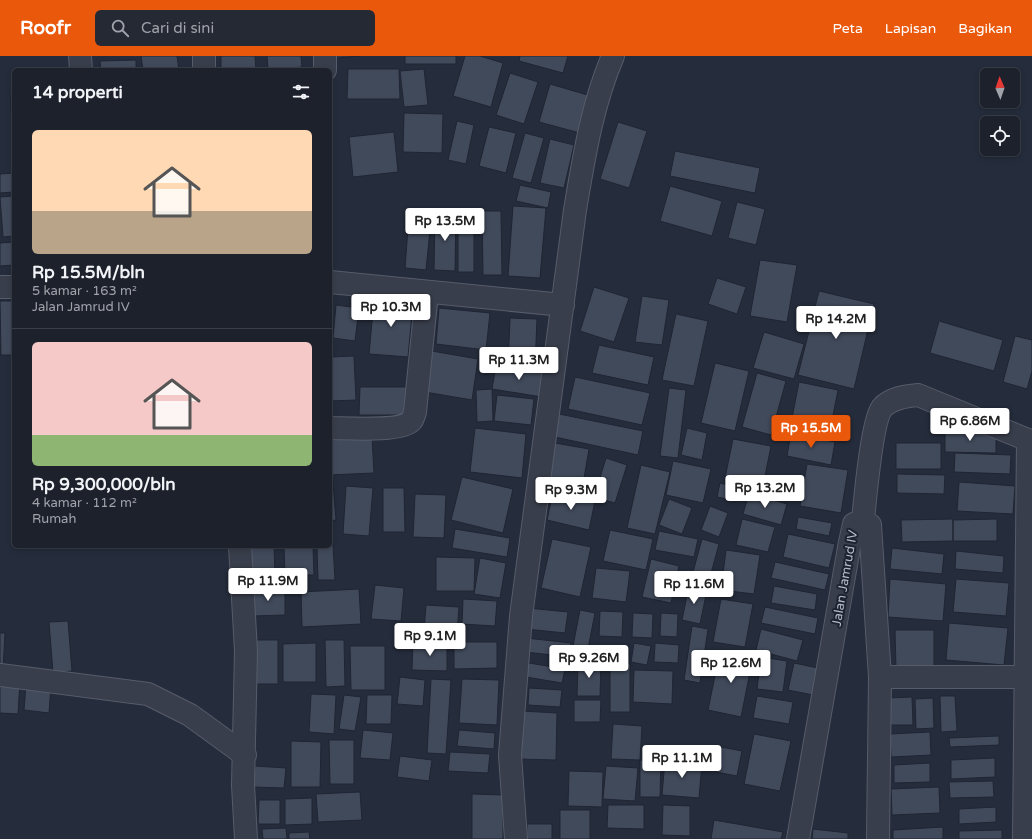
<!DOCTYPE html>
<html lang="id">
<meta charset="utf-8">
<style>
:root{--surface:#1c212c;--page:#252934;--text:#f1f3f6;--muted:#a0a3a9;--line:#3a3e48;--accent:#ea580c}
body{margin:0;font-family:"Varela Round",sans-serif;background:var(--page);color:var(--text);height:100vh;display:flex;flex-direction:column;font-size:15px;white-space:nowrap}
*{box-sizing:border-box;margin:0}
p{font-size:13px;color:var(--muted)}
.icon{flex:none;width:22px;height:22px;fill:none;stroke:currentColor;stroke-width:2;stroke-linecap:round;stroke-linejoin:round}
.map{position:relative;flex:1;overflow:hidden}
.panel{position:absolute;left:12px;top:12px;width:320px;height:480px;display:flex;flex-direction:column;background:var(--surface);border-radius:6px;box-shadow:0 2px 6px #0003,0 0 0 1px var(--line)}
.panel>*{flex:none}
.needle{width:26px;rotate:358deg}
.tools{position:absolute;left:980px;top:12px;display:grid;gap:8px}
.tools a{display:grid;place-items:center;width:40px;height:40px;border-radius:6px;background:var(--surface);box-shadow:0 2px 6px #0003,0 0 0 1px var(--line);font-size:20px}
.price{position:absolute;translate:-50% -34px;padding:0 9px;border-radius:4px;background:#fff;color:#222;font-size:13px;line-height:26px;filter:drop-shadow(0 1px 2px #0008)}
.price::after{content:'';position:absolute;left:50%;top:24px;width:12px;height:9px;margin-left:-6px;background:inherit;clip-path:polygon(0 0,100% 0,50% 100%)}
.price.selected{background:var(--accent);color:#fff}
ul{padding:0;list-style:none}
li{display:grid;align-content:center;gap:8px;height:212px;padding:0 20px}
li+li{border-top:1px solid var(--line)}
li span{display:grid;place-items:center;height:124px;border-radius:6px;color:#555}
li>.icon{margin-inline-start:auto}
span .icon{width:72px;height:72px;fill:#fffc;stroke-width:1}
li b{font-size:17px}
h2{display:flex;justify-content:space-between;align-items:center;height:48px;padding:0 20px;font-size:17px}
header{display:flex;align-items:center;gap:24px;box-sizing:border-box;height:56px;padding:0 20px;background:var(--accent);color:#fff}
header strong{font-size:19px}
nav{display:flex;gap:22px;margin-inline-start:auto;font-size:14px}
.search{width:280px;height:36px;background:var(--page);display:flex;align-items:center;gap:10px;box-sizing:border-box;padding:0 14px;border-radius:6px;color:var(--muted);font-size:15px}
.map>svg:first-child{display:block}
.building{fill:#414a5b;stroke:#202533}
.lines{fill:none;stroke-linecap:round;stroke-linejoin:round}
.minor-casing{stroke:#575c6a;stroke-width:24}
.minor{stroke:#393e4c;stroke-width:22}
.labels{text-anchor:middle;stroke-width:4;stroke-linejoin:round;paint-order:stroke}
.street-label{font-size:13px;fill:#b4b9c7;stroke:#1e2331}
</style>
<header>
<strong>Roofr</strong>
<div class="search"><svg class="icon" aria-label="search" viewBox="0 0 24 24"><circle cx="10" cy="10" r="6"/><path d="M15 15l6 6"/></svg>Cari di sini</div>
<nav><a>Peta</a><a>Lapisan</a><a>Bagikan</a></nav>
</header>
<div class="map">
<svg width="1032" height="783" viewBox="0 0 1032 783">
<rect width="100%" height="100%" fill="#252c3b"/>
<path class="building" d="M141,0h36l2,14h-36z
M221,0h34l1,14h-35z
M267,0h34l1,11 -34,3z
M336,0h25l-25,2z
M405,0h51v8h-51z
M465,0h15l23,7 -12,44 -38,-11z
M520,0h48l-5,17 -44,-12z
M136,4v10h-35l-1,-9z
M348,13h51l1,30h-53z
M424,13l4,36 -24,2 -4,-36z
M510,17l28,9 -14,42 -28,-9z
M550,28l41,12 -11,37 -41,-11z
M10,33h4v21h-3z
M404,57l39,1 -1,39 -39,-1z
M457,65l17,4 -8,39 -18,-4z
M618,66l29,9 -18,57 -29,-9z
M489,71l27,6 -10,40 -27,-7z
M394,76l4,40 -45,5 -4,-40z
M525,77l19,5 -13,45 -19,-5z
M550,83l24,6 -10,43 -24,-5z
M675,95l85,17 -5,25 -85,-17z
M14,117v19l-14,1v-19z
M520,129l31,7 -3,16 -32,-7z
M670,130l52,15 -10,35 -52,-15z
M14,140v40l-11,1 -3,-40z
M737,146l28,7 -9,36 -28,-7z
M513,150l33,2 -6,70 -32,-2z
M482,155h19l1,64h-19z
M435,156l21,1 -1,58 -21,-1z
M458,165h16v51h-16z
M408,172l22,2 -4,40 -21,-2z
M14,186v23l-14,1v-23z
M760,204l37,5 -10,57 -37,-6z
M717,222l29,9 -9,27 -29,-10z
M594,231l35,11 -15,44 -34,-11z
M819,235l55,13 -20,85 -56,-14z
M642,240l27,4 -7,45 -27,-3z
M374,244l39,3 -5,54 -39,-3z
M0,245h14v54h-13z
M336,249l23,3 -4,33 -22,-3z
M439,252l51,5 -4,37 -50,-6z
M676,258l32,7 -14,65 -32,-6z
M510,262l27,1 -2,47 -27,-1z
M939,265l64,19 -9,31 -64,-18z
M764,276l40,12 -10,35 -41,-11z
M1015,280l17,4v31l-5,18 -24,-7z
M599,289l55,12 -6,28 -56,-12z
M426,294l52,9 -6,41 -53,-9z
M354,300l2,44 -26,1v-44z
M715,307l34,8 -14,60 -34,-8z
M496,309l50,8 -4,24 -50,-8z
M757,317l29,8 -15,54 -29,-8z
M575,321l75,16 -8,32 -74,-16z
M799,326l39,8 -8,41 -39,-8z
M360,331h49v28h-50z
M669,332l17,2 -8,68 -18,-2z
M492,333l1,32 -16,1 -1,-32z
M497,339l37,4 -3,26 -37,-4z
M559,358l84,17 -5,24 -83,-18z
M475,372l51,6 -4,44 -52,-6z
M687,372l20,5 -5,27 -21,-5z
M945,376l51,1v20l-51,-1z
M791,377l44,9 -4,23 -44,-9z
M372,380l2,37 -44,2v-37z
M733,383l38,7 -8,40 -38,-8z
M555,387l34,6 -6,35 -35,-7z
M896,387h45v26h-45z
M955,397l56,2 -1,19 -56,-2z
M606,402l21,7 -12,38 -21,-6z
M673,405l38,8 -8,34 -37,-8z
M807,408l41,6 -7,43 -41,-7z
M641,409l29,7 -15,62 -28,-6z
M897,418l48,1 -1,19 -47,-1z
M462,421l51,12 -10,44 -52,-13z
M959,426l56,4 -2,28 -56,-3z
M330,427h3l3,37 -6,1z
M720,427l20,5 -3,13 -20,-4z
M346,430l27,2 -4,48 -26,-2z
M383,432h21l1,44h-22z
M553,436l42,9 -6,29 -42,-10z
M749,437l38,11 -6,21 -38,-11z
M415,438l31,1 -2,43 -31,-1z
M669,443l23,9 -10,26 -23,-9z
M710,450l18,7 -9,24 -18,-7z
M798,461l34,6 -3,13 -33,-7z
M742,463l33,8 -7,25 -32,-7z
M953,463v22l-51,1 -1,-22z
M997,463v22h-44v-21z
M455,473l55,9 -3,19 -55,-9z
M610,474l43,9 -7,31 -43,-9z
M659,475l39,8 -4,18 -39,-7z
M788,478l47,10 -6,24 -46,-11z
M552,483l39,8 -11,50 -39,-9z
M702,483l17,5 -9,33 -17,-5z
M330,489h3l2,35h-17l-1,-34z
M248,490h26l1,30h-26z
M284,490h29l1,29h-29z
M892,492l52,6 -2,20 -52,-5z
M726,494l34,5 -6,39 -33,-4z
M956,495l48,5 -1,17 -48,-4z
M436,501l39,1 -1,33h-38z
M480,502l26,5 -6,35 -26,-4z
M651,503l28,7 -8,37 -29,-6z
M775,506l54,12 -4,16 -54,-12z
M596,512l34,3 -4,31 -34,-4z
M890,523l56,5 -3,37 -55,-4z
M956,523l53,4 -3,33 -53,-4z
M375,529l29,3 -3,33 -30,-2z
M689,530l18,4 -7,34 -18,-4z
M774,530l43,8 -2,16 -44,-7z
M251,533h34v26l-33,1z
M359,533l2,35 -59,3 -1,-35z
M463,543l34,2 -2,25 -33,-2z
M721,543l32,5 -8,43 -32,-5z
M426,549l33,2 -2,26 -33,-2z
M765,551l53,11 -3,16 -54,-11z
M528,552l40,4 -3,21 -39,-4z
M580,554l15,3 -8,41 -15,-3z
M600,555l23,1 -1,25 -23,-1z
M633,557l20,1 -1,24 -20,-1z
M661,557l17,1 -1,23 -17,-1z
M68,565l4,50 -19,2 -4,-51z
M949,567l59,5 -4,37 -58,-5z
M692,570l16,3 -8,54 -16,-3z
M761,573l42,11 -6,21 -41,-11z
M895,574h39v39h-38z
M0,577h5l-2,38h-3z
M526,582l45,5 -1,14 -45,-5z
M255,584h23v44h-24z
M325,584h19l1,46 -19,1z
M413,586l34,1v28l-35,-1z
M454,586h43v26l-43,1z
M316,587v39h-33v-38z
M634,587l17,3 -4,19 -16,-3z
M655,587l24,2 -1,18 -24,-1z
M350,590h35v44h-34z
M720,595l33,6 -12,60 -33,-7z
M761,601l26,4 -4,31 -26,-3z
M578,606l23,1 -1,33h-23z
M529,607l36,6 -3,14 -36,-6z
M610,607h20v49h-20z
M794,607l24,5 -5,27 -25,-5z
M634,614l39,1 -1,33 -39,-2z
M400,621l25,3 -2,26 -26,-2z
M431,623l20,1 -5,74 -19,-1z
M462,623l37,1 -2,45 -38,-2z
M0,624l20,1 -2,33 -18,-1z
M26,628l25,2 -2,27 -25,-3z
M529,632l33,2 -2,17 -32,-2z
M311,638l25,1 -2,39 -25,-2z
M344,639l17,2 -6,34 -16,-2z
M367,639h25l-1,29h-25z
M757,640l36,6 -4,22 -36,-6z
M940,640h15l2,35 -16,1z
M912,641l1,28h-24l-1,-27z
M933,642l1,30 -18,1 -1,-30z
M574,644h27l-1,22h-26z
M521,655l36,2 -1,47 -37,-1z
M613,668l29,2 -2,34 -29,-1z
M363,674l30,3 -3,27 -30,-2z
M459,674l36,3 -1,16 -37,-3z
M930,676l1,23 -40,2 -1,-23z
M754,678l37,7 -11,50 -36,-7z
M999,680v9l-49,2 -1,-9z
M329,684h25v44h-24z
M291,685l30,1 -1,45h-29z
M721,691l21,4 -5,25 -21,-4z
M450,696l40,2 -2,19 -40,-2z
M400,700l32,4 -3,21 -32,-4z
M995,702v19l-44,2v-19z
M640,704l21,1 -1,36h-20z
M665,704l37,3 -3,35 -37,-3z
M930,707v19l-36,1v-18z
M255,710l31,2 -2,20 -31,-1z
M606,710l32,2 -3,33 -32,-2z
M569,715l34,1 -1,35 -34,-1z
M993,725l1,16 -44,1 -1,-16z
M939,731l1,26 -48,2 -1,-26z
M360,736l2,28 -44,2 -2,-28z
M472,738l31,1v44h-31z
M312,742v26l-27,1v-26z
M259,744h21v24h-22z
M608,749h36v24l-37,-1z
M663,749l27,1v30l-28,-1z
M996,751v15l-37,2v-15z
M560,754h30v29h-30z
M714,764l69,12 -2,7h-70z
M527,768h25v15h-25z
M943,771v12h-50v-9z
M286,772l1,11h-24l-1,-10z
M813,773l35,4v6h-36z
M1002,774v9h-43v-8z
M309,776l1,7h-21v-6z"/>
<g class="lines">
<g class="minor-casing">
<path id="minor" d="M80,0l1,14
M204,0v14
M325,0v14
M330,226l233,23
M0,231h14
M330,372c15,0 72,4 81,-7 2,-2 3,-6 4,-9l12,-120
M863,464l7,5 10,152 -2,162
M240,490l6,105 -3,134 3,54
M0,619l148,19 42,21 55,40
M880,621h152
M516,783l-6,-84 11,-139 54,-406c9,-53 17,-105 38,-154
M798,783l52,-297 4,-18 9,-4c2,-20 9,-99 19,-112 9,-10 24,-12 36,-13l110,45 -4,399"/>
</g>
<use href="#minor" class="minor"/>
</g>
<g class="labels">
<g class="street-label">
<text transform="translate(844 522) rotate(-80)" y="5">Jalan Jamrud IV</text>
</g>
</g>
</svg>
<div class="tools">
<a><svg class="needle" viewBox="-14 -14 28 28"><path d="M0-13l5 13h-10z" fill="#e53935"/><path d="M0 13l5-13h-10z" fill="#a0a3a9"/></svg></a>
<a><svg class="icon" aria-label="locate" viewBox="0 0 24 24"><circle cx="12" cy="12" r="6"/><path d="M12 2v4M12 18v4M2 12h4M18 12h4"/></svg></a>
</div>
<b class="price" style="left:445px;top:186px">Rp 13.5M</b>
<b class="price" style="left:391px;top:272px">Rp 10.3M</b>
<b class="price" style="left:836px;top:284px">Rp 14.2M</b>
<b class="price" style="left:519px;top:325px">Rp 11.3M</b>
<b class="price" style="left:970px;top:386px">Rp 6.86M</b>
<b class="price selected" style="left:811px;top:393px">Rp 15.5M</b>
<b class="price" style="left:765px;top:453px">Rp 13.2M</b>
<b class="price" style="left:571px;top:455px">Rp 9.3M</b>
<b class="price" style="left:268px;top:546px">Rp 11.9M</b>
<b class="price" style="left:694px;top:549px">Rp 11.6M</b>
<b class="price" style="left:430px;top:601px">Rp 9.1M</b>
<b class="price" style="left:589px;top:623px">Rp 9.26M</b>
<b class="price" style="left:731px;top:628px">Rp 12.6M</b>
<b class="price" style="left:682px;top:723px">Rp 11.1M</b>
<section class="panel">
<h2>14 properti<svg class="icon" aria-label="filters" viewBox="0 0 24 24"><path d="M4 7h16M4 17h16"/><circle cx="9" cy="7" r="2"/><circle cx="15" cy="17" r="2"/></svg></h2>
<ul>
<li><span style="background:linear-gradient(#ffd9b3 65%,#b9a48a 0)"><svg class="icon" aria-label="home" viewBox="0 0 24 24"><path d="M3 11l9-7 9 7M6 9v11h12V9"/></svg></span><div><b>Rp 15.5M/bln</b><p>5 kamar · 163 m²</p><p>Jalan Jamrud IV</p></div></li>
<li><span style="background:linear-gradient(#f6c9c9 75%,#8fb573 0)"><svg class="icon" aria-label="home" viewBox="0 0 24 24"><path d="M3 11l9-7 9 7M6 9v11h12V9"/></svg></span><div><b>Rp 9,300,000/bln</b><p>4 kamar · 112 m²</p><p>Rumah</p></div></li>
</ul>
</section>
</div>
